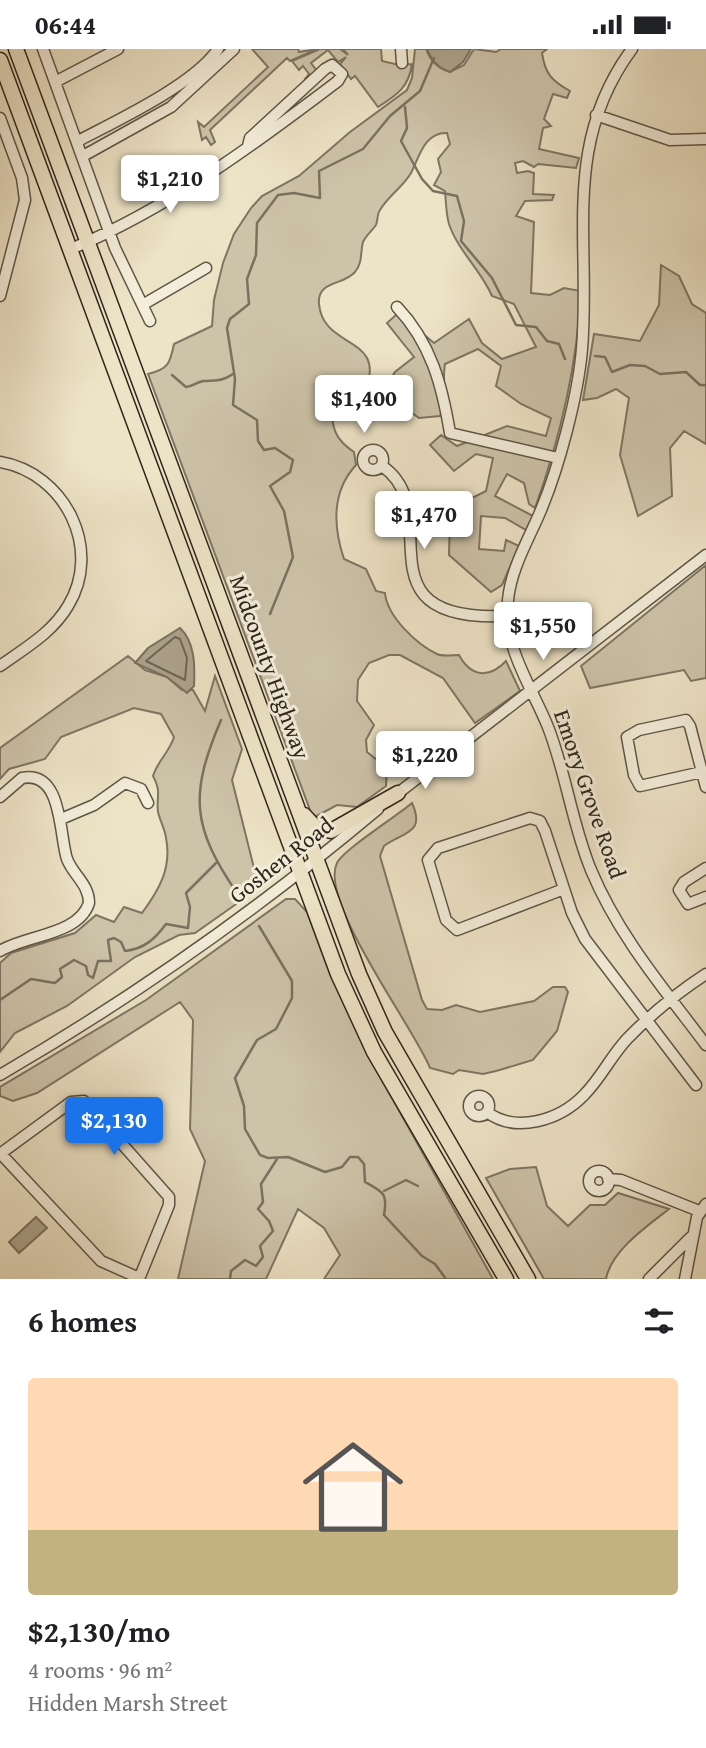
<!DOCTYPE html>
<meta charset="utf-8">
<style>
:root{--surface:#fff;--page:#f6f6f6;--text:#202124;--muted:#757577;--accent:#1a73e8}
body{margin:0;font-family:"Gentium Book Plus",serif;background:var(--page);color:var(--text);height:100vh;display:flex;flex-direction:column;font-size:26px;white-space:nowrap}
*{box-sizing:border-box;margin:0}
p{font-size:23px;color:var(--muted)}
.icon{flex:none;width:38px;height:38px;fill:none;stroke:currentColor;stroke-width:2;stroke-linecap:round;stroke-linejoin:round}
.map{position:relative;height:1230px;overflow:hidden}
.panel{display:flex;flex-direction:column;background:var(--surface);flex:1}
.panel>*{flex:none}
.price{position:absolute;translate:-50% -60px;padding:0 16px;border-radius:7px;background:#fff;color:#222;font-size:23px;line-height:46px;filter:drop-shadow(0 2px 4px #0008)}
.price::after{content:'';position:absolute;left:50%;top:42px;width:21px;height:16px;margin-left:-10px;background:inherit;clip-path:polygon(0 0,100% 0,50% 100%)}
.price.on{background:var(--accent);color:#fff}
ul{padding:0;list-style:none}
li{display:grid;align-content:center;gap:14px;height:371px;padding:0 28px}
li span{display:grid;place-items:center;height:217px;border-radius:7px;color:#555}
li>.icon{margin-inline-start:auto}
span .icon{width:126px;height:126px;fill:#fffc;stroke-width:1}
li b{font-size:30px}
h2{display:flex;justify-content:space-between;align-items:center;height:84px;padding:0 28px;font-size:30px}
.status{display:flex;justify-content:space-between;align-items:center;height:49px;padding:0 35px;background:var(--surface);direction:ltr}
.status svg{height:19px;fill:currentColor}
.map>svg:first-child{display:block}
.green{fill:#cdc3a9;stroke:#7e7562;stroke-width:2}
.water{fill:#aca38c;stroke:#7a715f;stroke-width:2}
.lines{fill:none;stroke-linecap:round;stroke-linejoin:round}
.shore{stroke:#6e6554;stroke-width:2}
.stream{stroke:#7a715f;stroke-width:2.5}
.minor-casing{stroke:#5e5646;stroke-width:13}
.major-casing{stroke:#2f271c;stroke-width:17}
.minor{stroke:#f3edda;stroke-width:10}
.major{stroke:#ede3c6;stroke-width:14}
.labels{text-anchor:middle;stroke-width:6;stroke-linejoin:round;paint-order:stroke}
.street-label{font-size:23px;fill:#2f271c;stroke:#f3edda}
</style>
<div class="status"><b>06:44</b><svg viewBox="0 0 49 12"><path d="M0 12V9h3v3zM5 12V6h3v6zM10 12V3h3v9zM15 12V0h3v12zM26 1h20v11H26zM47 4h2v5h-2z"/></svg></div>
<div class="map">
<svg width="706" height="1230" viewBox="0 0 706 1230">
<rect width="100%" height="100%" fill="#ede3c6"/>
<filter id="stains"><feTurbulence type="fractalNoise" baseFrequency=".00286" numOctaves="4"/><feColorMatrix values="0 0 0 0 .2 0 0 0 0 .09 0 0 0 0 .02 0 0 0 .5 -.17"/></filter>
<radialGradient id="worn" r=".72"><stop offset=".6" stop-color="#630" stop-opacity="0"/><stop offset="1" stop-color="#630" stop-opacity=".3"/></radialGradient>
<path class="green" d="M252,0h46l1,3 18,-3 -27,12 -3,-3 -77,72 5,12 -4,3 -5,-8 -4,3 -4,-18 6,5 64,-60z
M320,0h20l8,6 -5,-6h38l1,12 17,4 13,-1c-3,23 -15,31 -34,43l-23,-31 -4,3 -11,-15 6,-7 -8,5 -10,-12 -17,13 6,8 -9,11 -3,-3 4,-5 -6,-8 -4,4 -7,-9z
M415,0h11c5,12 11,19 24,23l14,-7 10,-16 22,3 5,-3h46l-5,4c3,21 10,28 28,38l-3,7 -14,-4 -9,25 7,7 -8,2 -4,21 40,9 -3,10 -38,-4 -4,3 -11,-6 -8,2 2,10 11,-2 6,2 -1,21 21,1 -2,5 -27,1 -9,15 18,6 -3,71 19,2 14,-7 17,3c-4,76 -20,145 -46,217l-6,-4 -5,-21 -17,-9 -12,22 38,20 -7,14 -21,-12 -24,-2 -2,33 25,2 2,-11 13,6 -17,39 -11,7 -42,-37 1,-39 17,1 3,-18 16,-8 7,-33 -17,-4 -22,17 -24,-26 11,-10 16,11 50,-20 39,10 5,-18 -30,-14 -25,-18 5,-20 -23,-17 -33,15c-4,23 5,29 -5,52l-21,2 -36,-26 12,-20 19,-15 -27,-34 11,-10 36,30 35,-24 13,24 20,16 34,-12 -22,-43 -22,-8c-11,-26 -34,-45 -43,-72 -3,-10 -3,-23 -4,-33l-11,-6 7,-13 -3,-13 12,-15 -3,-11c-23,-1 -28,25 -36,40 -8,14 -23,23 -31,37 -3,4 -2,10 -4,15 -4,6 -10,10 -13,17 -3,11 0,20 -8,30 -12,14 -38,8 -36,32 4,46 69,31 46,87l-22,1 -12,12c1,23 3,35 23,48l2,13c-24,26 -23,61 -12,94l22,10 10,22 9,2c2,23 31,51 52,61 6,3 15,1 22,1 12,22 30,24 47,6l14,30 -45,32 -32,-45 -43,-23h-11l-20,8 -11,17 -1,21 17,24 -8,15 1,12 20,16 -1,18 -29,21 -20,-2 -24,13 -165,-444c21,-5 22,-11 26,-30l38,-18 2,-26 9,-37 11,-29 17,-26 11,-12 37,-20 51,-44 57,-42 5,-12z
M661,216l18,11 13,28 14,9v131l-22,-13 -14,17 2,48 -34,20 -18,-61 9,-57 -13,-9 -19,9 -14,2 11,-66 46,7 19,-36z
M706,516v113l-15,3 -7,-11 -94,18 -9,-22z
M128,607l17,14 22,7 15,13h11l12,21 10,-35 27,73 -10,31 27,108 -64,45 -16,2 -44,22 -68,49 -52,27 -15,19v-89l11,-10 64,-20 21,-18 18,7 10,-15 18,6c17,-23 30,-45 24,-75 -1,-9 -6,-17 -8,-26 -2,-16 4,-19 -5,-36 5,-16 16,-23 21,-39l-13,-23 -27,-6 -73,29 -16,22 -36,10 -9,10v-31z
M412,754c14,31 -9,29 -28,43l-4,10 42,144 5,9 15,1 14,-5 24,7 54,-11 19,-14h12l3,5 -11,39 -24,29 -37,11 -13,3 -24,-4 -6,4 -23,-6c-15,-39 -112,-167 -93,-205 6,-13 60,-47 75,-60z
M286,850h9l12,13 23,62 38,81 125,224h-169l16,-24 -16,-27 -26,-19 -32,70h-88l27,-118 -15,-32 3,-109 -13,-18 -143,91 -24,8 -13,-5v-9l146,-87z
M536,1118l11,39 21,20 22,-21h15l13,-12 51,16c-22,17 -58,42 -63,70h-62l-58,-101 24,-9z"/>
<path class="water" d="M427,0h44l-8,13 -13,10c-13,-5 -18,-11 -23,-23z
M180,579c15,14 15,38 14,58l-7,7 -20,-16 -32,-14 13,-15z
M36,1168l11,11 -28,25 -10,-11z"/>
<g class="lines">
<path class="shore" d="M175,588l5,2 7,19 -2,22 -39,-19z"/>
<path class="stream" d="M405,58l2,21 -6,13 21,38 11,12 24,5 7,25 -3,20 31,37 24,47 20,2 11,14 12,3 6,15
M595,307l10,1 7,15 18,-7 15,1 15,8 26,-2 14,13h6
M172,326l14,12c7,-1 11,-5 17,-6 14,-1 18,1 30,-7
M270,565l23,-57 -9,-46 -14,-25 20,-14 3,-12 -18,-12 -11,2 -6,-9 -1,-21 -24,-15 2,-26 -8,-51 3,-9 19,-15 -2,-25 9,-24 1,-32 21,-28 16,-2 26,5 -1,-27 44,-22 27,-33 30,-25 14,-33
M221,671c-32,75 -29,107 16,173
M259,877l33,55v17l-16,31 -19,11 -22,38 9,28 1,23 15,26 8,3 20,-1 37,15 17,-5 8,-10h8l6,7 1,18c18,10 23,11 19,33l38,41 13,8 11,15
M0,951l31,-21 24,4 7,-6 -2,-8 14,-9 12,6 2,9 5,3 5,-17h13l-3,-21 6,-2 7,4 4,9c19,-2 30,-12 41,-27l22,4 2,-21 -4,-14 30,-30
M384,1142l22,-11 12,6
M230,1230l1,-8 14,-11 11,6 7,-9 -3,-11 13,-15 -4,-10 -11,-12 5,-7 -2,-18 16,-25"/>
<g class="minor-casing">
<path id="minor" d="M43,0l72,199 35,73
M401,0l1,14
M632,0c-71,96 -41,191 -50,300 -4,47 -23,118 -41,161 -12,29 -30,58 -33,90 -5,48 23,85 40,127 18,46 24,97 43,143 27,65 73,119 115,175
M55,33l63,-33
M596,66l74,25 36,-1
M0,69l22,60 3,22 -25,96
M78,92c38,-20 117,-57 140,-92
M83,107l88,-49 63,-58
M71,200c98,-41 184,-105 267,-168l4,-7 -10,-9 -7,4 -75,69 -2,8
M144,255l62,-36
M397,258c34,36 45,78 53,126l108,25
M363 411a10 10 0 1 1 20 0a10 10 0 1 1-20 0Z
M0,413c65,11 103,87 68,144 -16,27 -43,42 -68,60
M382,417c67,45 -30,157 125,150
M702,723l-62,14 -6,-11 -7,-38 12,-7 47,-10 4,6 16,61
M0,748l22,-19c41,-8 37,57 45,81 6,16 22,25 22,44 -10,32 -63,32 -89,48
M393,748l313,-242
M61,770l33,-14 31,-22 16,6 7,14
M706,819l-22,14 -5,8 9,14 18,-7
M564,840l-107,41 -11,-10 -18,-60 10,-12 92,-30 10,3 5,10 27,82 13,26 111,146
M0,1026c134,-78 259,-166 378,-266
M469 1057a10 10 0 1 1 20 0a10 10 0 1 1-20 0Z
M487,1063c29,22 73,8 97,-17 17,-17 27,-39 43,-56 24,-25 50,-46 79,-65
M0,1105l71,-52 13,-1 85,96v8l-30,74
M1,1105l100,107 38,17
M589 1132a10 10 0 1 1 20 0a10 10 0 1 1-20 0Z
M608,1130l13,1 78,31
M649,1230l42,-42
M685,1230l12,-62 9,-13"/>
</g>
<g class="major-casing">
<path id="major" d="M16,0l343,925 26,58 143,247
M0,11l338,914 36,78 132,227
M304,766l12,13 15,3 67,-38"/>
</g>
<use href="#minor" class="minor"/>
<use href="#major" class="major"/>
</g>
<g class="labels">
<g class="street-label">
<text transform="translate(270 618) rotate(70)" y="8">Midcounty Highway</text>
<text transform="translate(590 745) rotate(71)" y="8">Emory Grove Road</text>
<text transform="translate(281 811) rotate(-38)" y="8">Goshen Road</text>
</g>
</g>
<rect width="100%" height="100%" filter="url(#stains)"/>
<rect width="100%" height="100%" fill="url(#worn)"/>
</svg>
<b class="price" style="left:170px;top:166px">$1,210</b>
<b class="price" style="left:364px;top:386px">$1,400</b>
<b class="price" style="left:424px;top:502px">$1,470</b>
<b class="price" style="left:543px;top:613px">$1,550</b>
<b class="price" style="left:425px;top:742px">$1,220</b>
<b class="price on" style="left:114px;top:1108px">$2,130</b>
</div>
<section class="panel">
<h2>6 homes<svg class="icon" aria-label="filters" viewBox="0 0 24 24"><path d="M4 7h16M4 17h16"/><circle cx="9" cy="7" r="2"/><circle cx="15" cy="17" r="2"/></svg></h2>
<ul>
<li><span style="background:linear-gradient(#ffd9b3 70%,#c2b280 0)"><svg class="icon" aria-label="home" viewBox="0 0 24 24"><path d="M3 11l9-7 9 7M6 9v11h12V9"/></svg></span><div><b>$2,130/mo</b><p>4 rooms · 96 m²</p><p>Hidden Marsh Street</p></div></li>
</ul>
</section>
